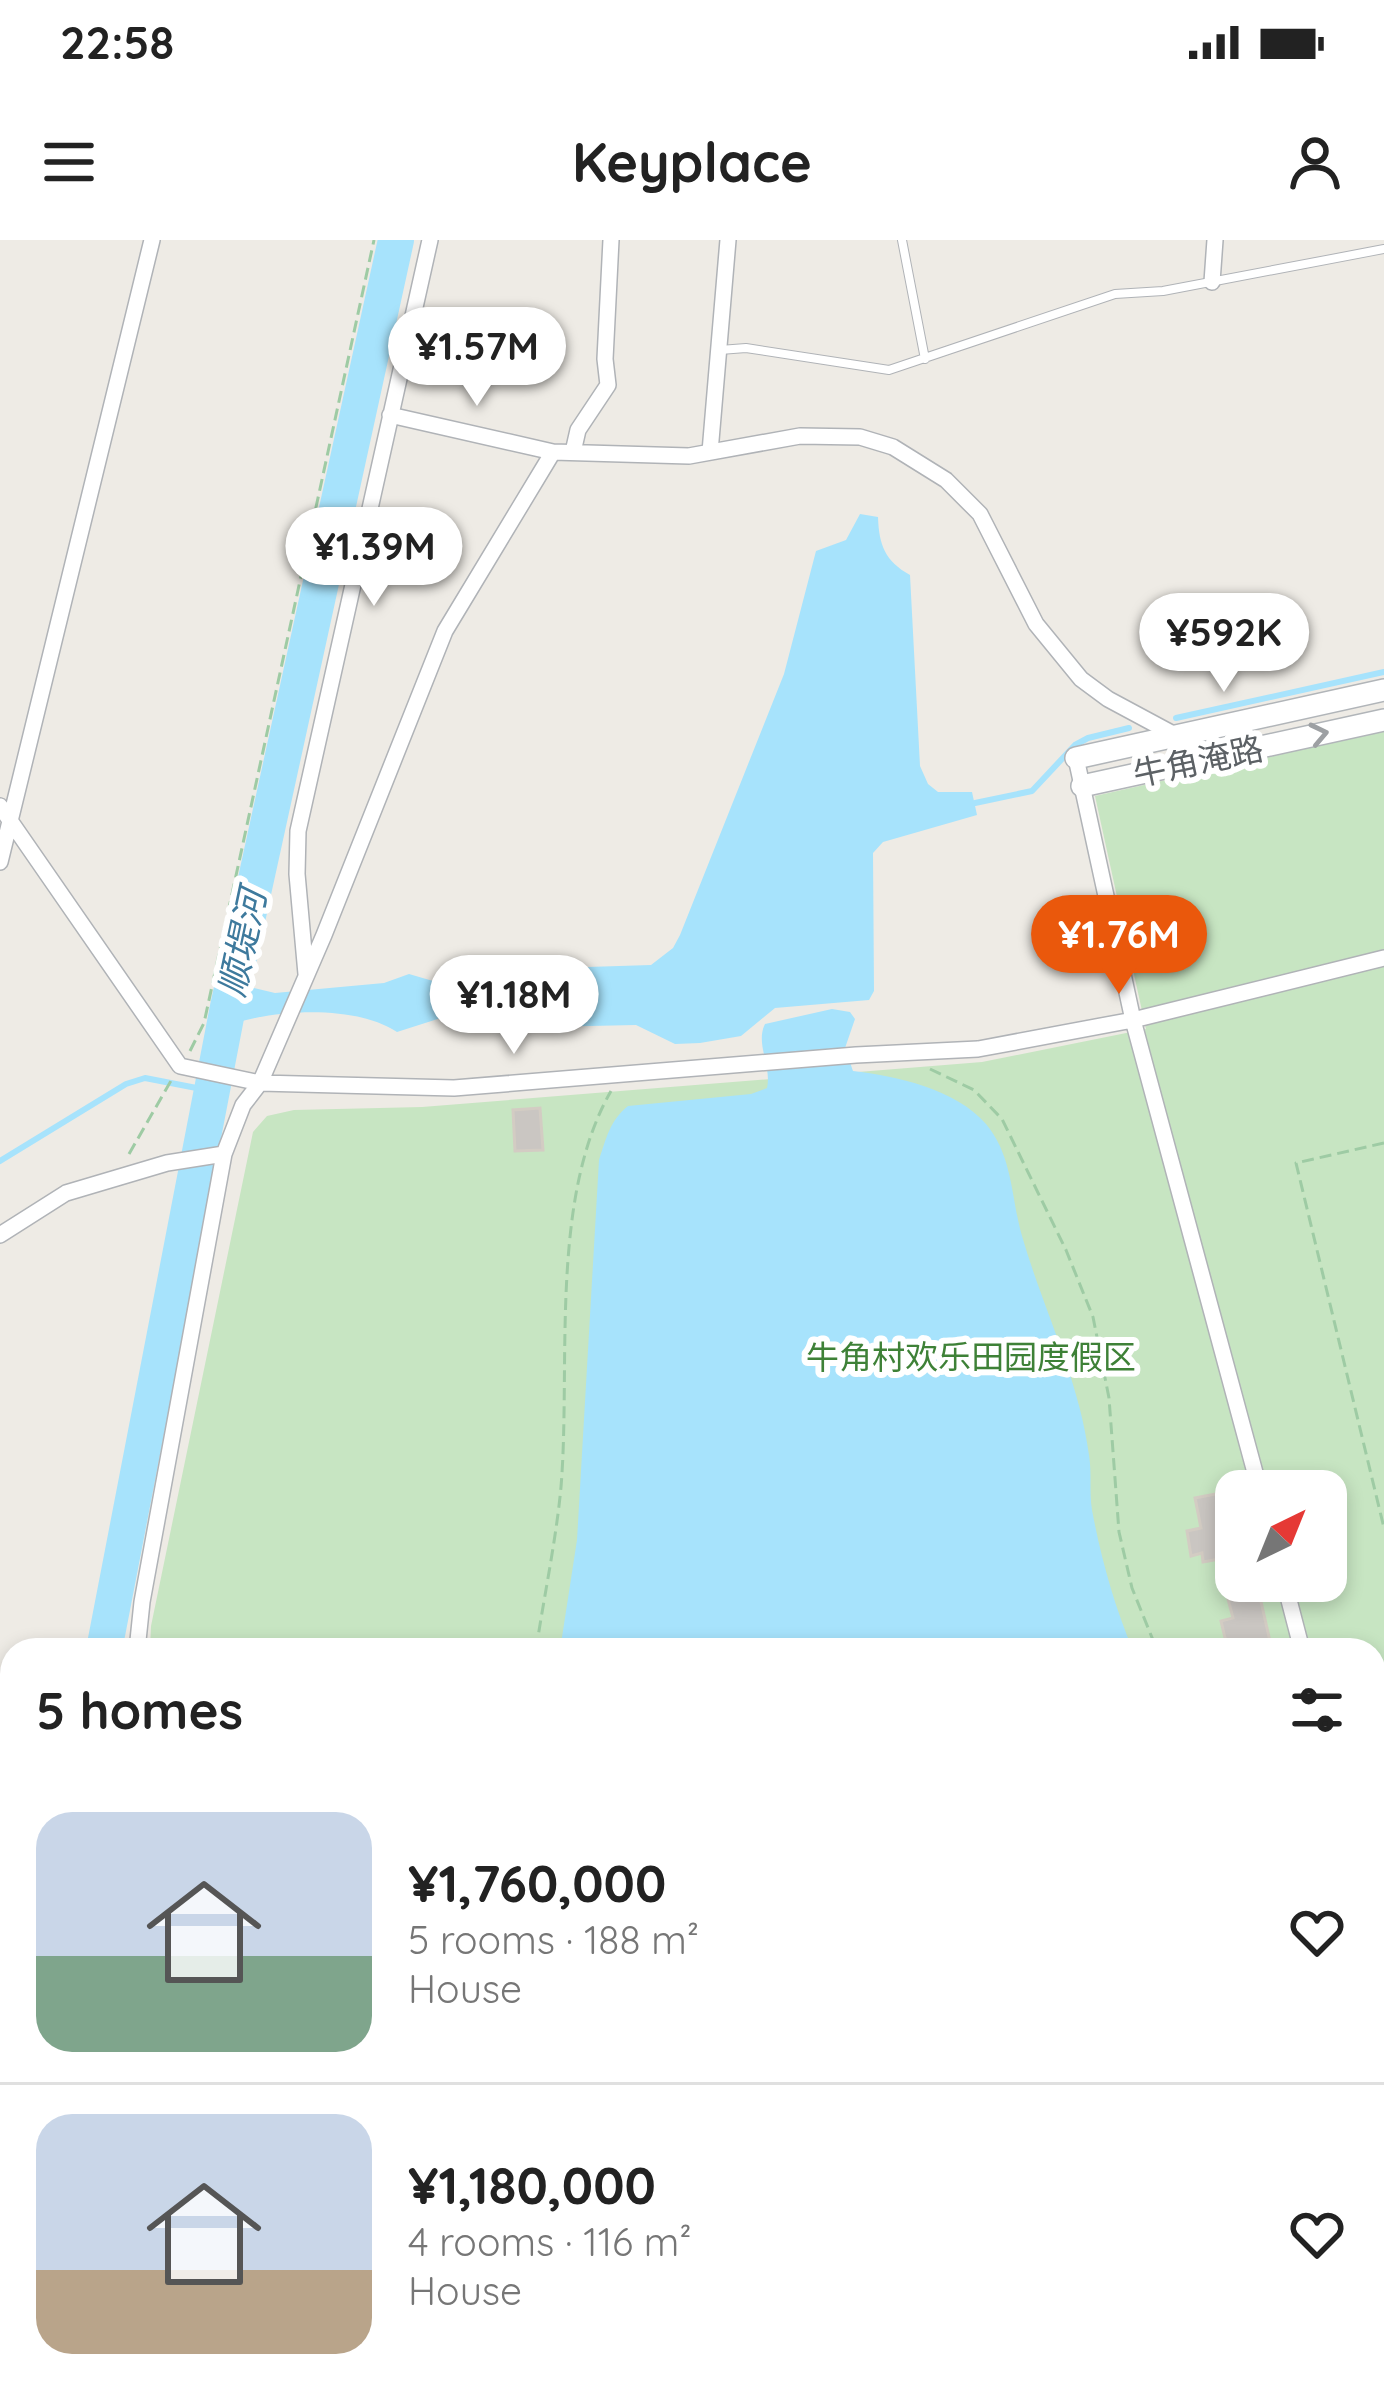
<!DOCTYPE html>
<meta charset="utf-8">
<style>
:root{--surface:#fff;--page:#f2f2f2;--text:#222;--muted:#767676;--line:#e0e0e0;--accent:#ea580c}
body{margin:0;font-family:Quicksand,"Noto Sans SC",sans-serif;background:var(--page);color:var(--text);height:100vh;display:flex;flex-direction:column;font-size:45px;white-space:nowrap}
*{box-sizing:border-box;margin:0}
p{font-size:39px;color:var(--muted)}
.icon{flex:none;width:66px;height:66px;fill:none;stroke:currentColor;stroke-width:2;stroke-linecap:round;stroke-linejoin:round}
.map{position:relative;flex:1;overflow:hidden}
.drawer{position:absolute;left:0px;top:1398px;width:1386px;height:771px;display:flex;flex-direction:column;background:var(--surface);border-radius:36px 36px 0 0;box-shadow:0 6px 18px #0003}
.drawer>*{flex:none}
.needle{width:78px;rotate:43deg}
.controls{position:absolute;left:1215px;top:1230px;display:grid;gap:24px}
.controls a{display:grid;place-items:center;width:132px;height:132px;border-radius:24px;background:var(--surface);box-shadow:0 6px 18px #0003;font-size:60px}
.price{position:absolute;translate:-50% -102px;padding:0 27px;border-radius:42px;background:#fff;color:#222;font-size:39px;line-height:78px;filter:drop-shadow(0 3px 6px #0008)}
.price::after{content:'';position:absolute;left:50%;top:72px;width:36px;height:27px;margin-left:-18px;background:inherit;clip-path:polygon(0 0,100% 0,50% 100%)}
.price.on{background:var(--accent);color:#fff}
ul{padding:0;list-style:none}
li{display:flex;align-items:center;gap:36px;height:300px;padding:0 36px}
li+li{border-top:3px solid var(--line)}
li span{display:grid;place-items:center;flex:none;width:336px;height:240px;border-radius:36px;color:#555}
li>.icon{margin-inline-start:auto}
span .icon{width:144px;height:144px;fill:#fffc;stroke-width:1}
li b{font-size:51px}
h2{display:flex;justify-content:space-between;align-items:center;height:144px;padding:0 36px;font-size:51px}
.status{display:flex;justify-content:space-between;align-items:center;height:84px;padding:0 60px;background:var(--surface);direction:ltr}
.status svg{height:33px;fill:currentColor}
header{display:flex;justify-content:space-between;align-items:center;height:156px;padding:0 36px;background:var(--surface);font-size:54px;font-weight:700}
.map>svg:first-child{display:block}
.green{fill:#c7e5c2;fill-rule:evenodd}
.water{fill:#a7e3fc}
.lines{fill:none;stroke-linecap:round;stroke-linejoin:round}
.stream{stroke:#a7e3fc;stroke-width:6}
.river{stroke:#a7e3fc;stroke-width:36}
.building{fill:#cac6c2;stroke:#d3ccc3;stroke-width:3}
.lane-casing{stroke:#b0b3b7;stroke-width:10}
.street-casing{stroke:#b0b3b7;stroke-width:18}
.secondary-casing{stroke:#b1b5b9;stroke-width:24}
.path{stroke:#9ecba4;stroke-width:3;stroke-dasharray:12 6;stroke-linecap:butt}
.lane{stroke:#fff;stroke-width:8}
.street{stroke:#fff;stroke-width:15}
.secondary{stroke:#fff;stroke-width:21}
.oneway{stroke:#9da0a3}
.labels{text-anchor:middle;stroke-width:12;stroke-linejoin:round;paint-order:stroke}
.street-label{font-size:33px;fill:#5c6165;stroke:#fff}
.park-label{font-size:33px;fill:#3e8137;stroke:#fff}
.water-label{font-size:36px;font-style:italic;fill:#3e7a9d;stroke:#fff}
</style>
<div class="status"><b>22:58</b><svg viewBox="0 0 49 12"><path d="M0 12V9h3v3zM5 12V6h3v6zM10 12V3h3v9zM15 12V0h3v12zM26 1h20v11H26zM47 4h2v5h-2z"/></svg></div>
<header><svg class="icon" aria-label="menu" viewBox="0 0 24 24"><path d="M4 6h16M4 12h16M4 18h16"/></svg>Keyplace<svg class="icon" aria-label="person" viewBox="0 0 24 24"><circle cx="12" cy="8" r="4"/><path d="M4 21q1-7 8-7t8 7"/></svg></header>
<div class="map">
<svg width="1384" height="2167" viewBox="0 0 1384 2167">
<rect width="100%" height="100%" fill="#eeebe5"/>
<path class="green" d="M1384,491v1676h-1264v-10h1254v-747h-1224l1,-24 102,-494 14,-16 27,-6 128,-3 560,-45 164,-33 -51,-233zM1236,1251h90v90h-90z"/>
<path class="water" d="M860,274l18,3c1,28 7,44 32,58l10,191 8,18 10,8h34l5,23 -94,27 -10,11 1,138 -5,9 -94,8 -34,28 -41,7 -25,1 -39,-19 -142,3 -47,-12 -50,16c-42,-28 -127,-23 -173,-5l9,-44 42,10 109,-10 25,-9 24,7 41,-1 22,-10 155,-5 22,-17 7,-13 104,-261 32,-123 30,-11z
M832,769l18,3 5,7 -10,29 8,23c43,5 103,18 133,53 27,32 25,74 36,112 21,73 57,143 67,219 3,18 0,37 3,55 9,48 22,95 41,140h-573l17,-110 22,-380c7,-21 11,-40 29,-54l123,-12 16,-6c5,-21 -12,-45 -2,-64z
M520,2157h761l1,9 -763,1z"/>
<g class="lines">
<path class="stream" d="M1176,478l208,-46
M975,563l57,-12 43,-46 13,-7 41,-10
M0,921l126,-77 19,-6 67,13"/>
<path class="river" d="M104,1410l124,-643 168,-767
M79,2167v-10"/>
</g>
<path class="building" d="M540,868l3,42 -28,1 -2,-41z
M1226,1252l2,12 8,-2v54l-33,6 -1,-9 -11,3 -4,-25 14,-3 -6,-30z
M1257,1344l15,66h-32l-1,-7 -12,3 -6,-25 12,-3 -5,-19 11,-2 -2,-8z"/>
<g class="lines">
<g class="lane-casing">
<path id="lane" d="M902,0l23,119
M720,110l26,-2 143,22 226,-76 48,-3 221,-42
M1374,1941l10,-4
M1374,1989l10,-2
M1374,2095l10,-2
M0,2161l18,-4"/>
</g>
<g class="street-casing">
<path id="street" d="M1212,42l3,-42
M390,175l163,37 136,4 111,-20 60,1 33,10 53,33 34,34 56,110 45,55 27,20 67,36 31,24
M573,212l5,-22 30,-45 -3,-26 6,-119
M710,212l18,-212
M1076,518l57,262 127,471
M0,566l180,260 80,17 194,5 402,-33 122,-6 155,-29 251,-62
M0,622l152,-622
M306,734l-9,-100 1,-43 132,-591
M0,995l66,-42 101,-30 57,-9
M1284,1341l18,69
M137,1410l5,-48 82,-448 19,-49 17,-22 64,-148 121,-304 108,-179
M1374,1677l10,38
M108,2167l1,-10
M338,2167l5,-10"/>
</g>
<g class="secondary-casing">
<path id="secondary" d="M1076,518l308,-68
M1082,546l302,-66"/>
</g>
<path class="path" d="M190,811l14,-28 170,-783
M930,829l44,21 28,29 64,131 27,67 16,81 10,134 13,56 25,62
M1384,903l-88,20 88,365
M129,914l43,-75
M536,1410c8,-54 20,-109 25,-163 10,-122 -12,-288 50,-396
M1374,1430l10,-3
M218,2157l9,6 29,4
M277,2157l28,10
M579,2157v10
M139,2167l5,-10
M168,2167l12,-5 14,5
M1334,2167l2,-10"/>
<use href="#lane" class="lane"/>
<use href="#street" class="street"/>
<use href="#secondary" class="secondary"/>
</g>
<defs><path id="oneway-chevron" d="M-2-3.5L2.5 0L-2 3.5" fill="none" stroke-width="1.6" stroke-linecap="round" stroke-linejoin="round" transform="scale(3)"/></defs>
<use class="oneway" href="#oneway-chevron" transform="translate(1319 494) rotate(-12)"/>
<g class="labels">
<g class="street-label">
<text transform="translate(1198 521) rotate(-12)" y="12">牛角淹路</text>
</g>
<g class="park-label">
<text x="971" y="1129">牛角村欢乐田园度假区</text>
</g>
<g class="water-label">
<text transform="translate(242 703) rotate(-78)" y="13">顺堤河</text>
</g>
</g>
</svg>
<div class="controls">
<a><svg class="needle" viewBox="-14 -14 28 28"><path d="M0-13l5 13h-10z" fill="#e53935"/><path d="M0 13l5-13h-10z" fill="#767676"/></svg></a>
</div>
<b class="price" style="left:477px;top:169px">¥1.57M</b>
<b class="price" style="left:374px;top:369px">¥1.39M</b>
<b class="price" style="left:1224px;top:455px">¥592K</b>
<b class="price on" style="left:1119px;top:757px">¥1.76M</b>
<b class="price" style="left:514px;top:817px">¥1.18M</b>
<section class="drawer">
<h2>5 homes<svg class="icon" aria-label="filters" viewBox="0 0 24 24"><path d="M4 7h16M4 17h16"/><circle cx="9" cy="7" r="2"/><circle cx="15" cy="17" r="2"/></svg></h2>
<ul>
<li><span style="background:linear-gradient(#c9d6e8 60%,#7fa58c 0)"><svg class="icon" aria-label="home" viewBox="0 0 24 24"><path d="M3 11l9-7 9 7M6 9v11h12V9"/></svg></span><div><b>¥1,760,000</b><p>5 rooms · 188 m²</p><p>House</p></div><svg class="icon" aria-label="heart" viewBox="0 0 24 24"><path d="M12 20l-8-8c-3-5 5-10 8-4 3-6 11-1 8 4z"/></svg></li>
<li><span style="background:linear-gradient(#c9d6e8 65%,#b9a48a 0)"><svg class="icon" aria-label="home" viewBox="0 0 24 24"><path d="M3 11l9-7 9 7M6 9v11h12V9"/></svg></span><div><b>¥1,180,000</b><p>4 rooms · 116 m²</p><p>House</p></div><svg class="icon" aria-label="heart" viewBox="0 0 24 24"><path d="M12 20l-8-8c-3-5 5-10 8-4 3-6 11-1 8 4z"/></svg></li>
</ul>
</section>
</div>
